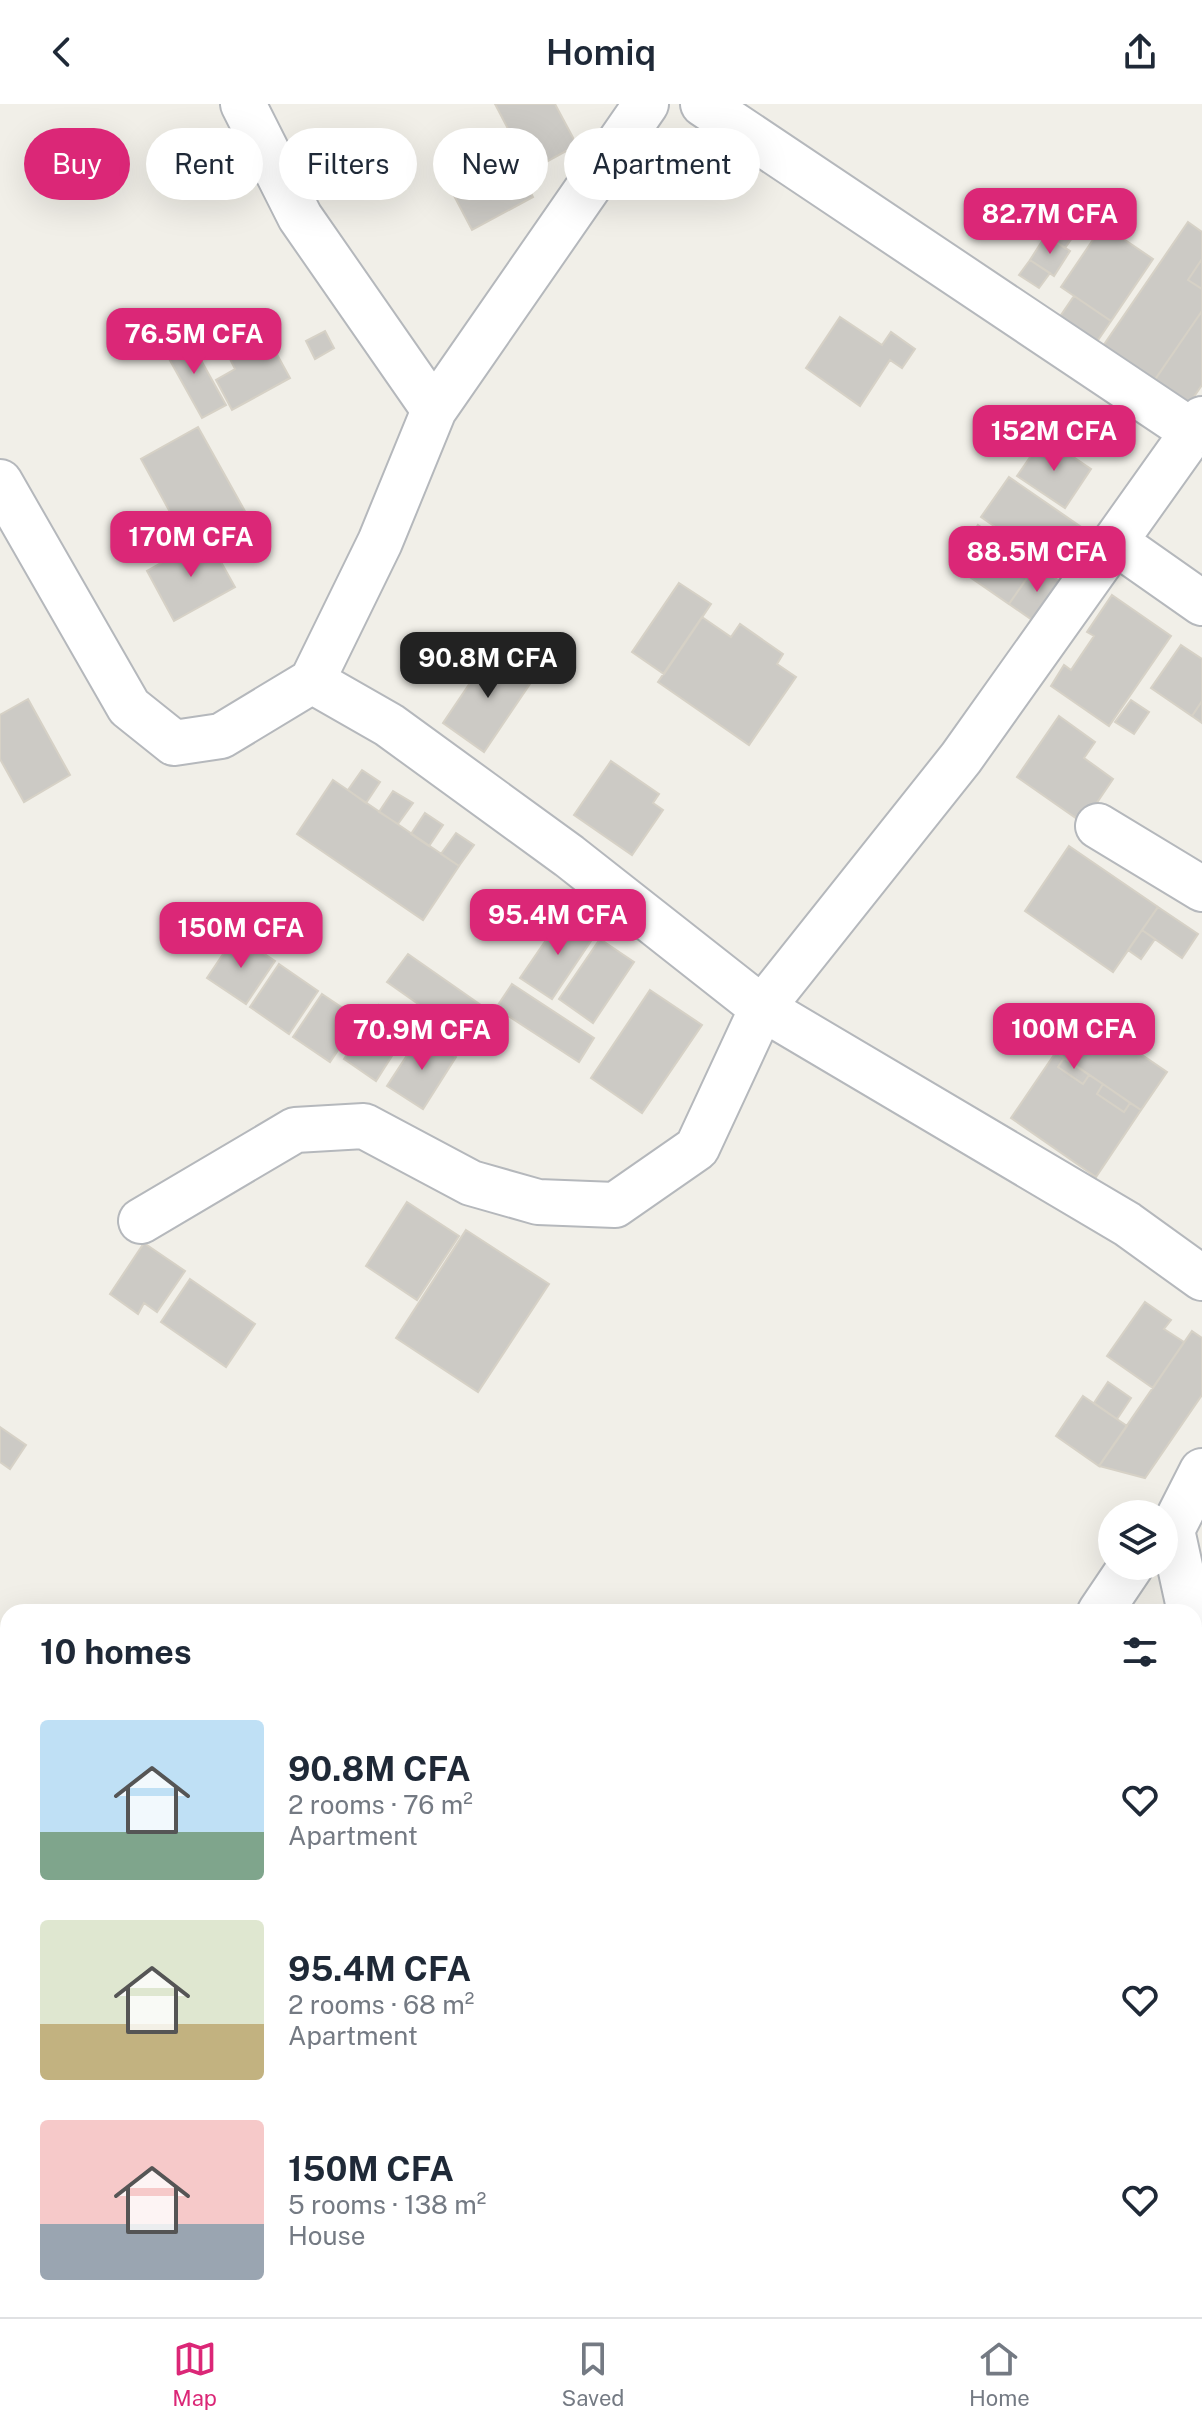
<!DOCTYPE html>
<meta charset="utf-8">
<style>
:root{--surface:#fff;--page:#f6f6f7;--text:#1f2937;--muted:#747a83;--line:#e0e1e3;--accent:#db2777}
body{margin:0;font-family:"Public Sans",sans-serif;background:var(--page);color:var(--text);height:100vh;display:flex;flex-direction:column;font-size:30px;white-space:nowrap}
*{box-sizing:border-box;margin:0}
p{font-size:26px;color:var(--muted)}
.icon{flex:none;width:44px;height:44px;fill:none;stroke:currentColor;stroke-width:2;stroke-linecap:round;stroke-linejoin:round}
.map{position:relative;flex:1;overflow:hidden}
.sheet{position:absolute;left:0px;top:1500px;width:1202px;height:714px;display:flex;flex-direction:column;background:var(--surface);border-radius:24px 24px 0 0;box-shadow:0 8px 32px #0002}
.sheet>*{flex:none}
.guide{position:absolute;left:24px;top:24px;width:800px;height:72px;display:flex;gap:16px}
.buttons{position:absolute;left:1098px;top:1396px;display:grid;gap:16px}
.buttons a{display:grid;place-items:center;width:80px;height:80px;border-radius:50%;background:var(--surface);box-shadow:0 8px 32px #0002;font-size:40px}
.price{position:absolute;translate:-50% -68px;padding:0 18px;border-radius:16px;background:var(--accent);color:#fff;font-size:26px;line-height:52px;filter:drop-shadow(0 2px 4px #0008)}
.price::after{content:'';position:absolute;left:50%;top:48px;width:24px;height:18px;margin-left:-12px;background:inherit;clip-path:polygon(0 0,100% 0,50% 100%)}
.price.on{background:#222;color:#fff}
ul{padding:0;list-style:none}
li{display:flex;align-items:center;gap:24px;height:200px;padding:0 40px}
li span{display:grid;place-items:center;flex:none;width:224px;height:160px;border-radius:8px;color:#555}
li>.icon{margin-inline-start:auto}
span .icon{width:96px;height:96px;fill:#fffc;stroke-width:1}
li b{font-size:34px}
h2{display:flex;justify-content:space-between;align-items:center;height:96px;padding:0 40px;font-size:34px}
.pill{padding:0 28px;border-radius:36px;background:var(--surface);box-shadow:0 8px 32px #0002;font-size:28px;line-height:72px}
.pill.on{background:var(--accent);color:#fff}
header{display:flex;justify-content:space-between;align-items:center;height:104px;padding:0 40px;background:var(--surface);font-size:36px;font-weight:600}
.tab-bar{display:flex;justify-content:space-around;align-items:center;height:112px;border-top:2px solid var(--line);background:var(--surface);font-size:22px;color:var(--muted)}
.tab-bar a{display:grid;justify-items:center;gap:4px}
.tab-bar .on{color:var(--accent)}
.map>svg:first-child{display:block}
.building{fill:#cccac5;stroke:#d6d1c6;stroke-width:2}
.lines{fill:none;stroke-linecap:round;stroke-linejoin:round}
.minor-casing{stroke:#b5b8bc;stroke-width:48}
.path{stroke:#9cc7a9;stroke-width:5;stroke-dasharray:8 4;stroke-linecap:butt}
.minor{stroke:#fff;stroke-width:44}
</style>
<header><svg class="icon" aria-label="back" viewBox="0 0 24 24"><path d="M15 5l-7 7 7 7"/></svg>Homiq<svg class="icon" aria-label="share" viewBox="0 0 24 24"><path d="M12 15V3M7 8l5-5 5 5M5 13v7h14v-7"/></svg></header>
<div class="map">
<svg width="1202" height="2213" viewBox="0 0 1202 2213">
<rect width="100%" height="100%" fill="#f1efe8"/>
<path class="building" d="M495,0h60l22,41 -47,26z
M504,35l29,58 -61,33 -30,-57z
M1072,94l34,23 -12,17 -34,-23z
M1060,111l19,13 -14,20 -19,-13z
M1188,118l14,10v27l-14,21 14,9v22l-48,70 -51,-35z
M1103,121l50,34 -42,62 -50,-34z
M1046,131l24,16 -16,25 -24,-16z
M1202,155v30l-14,-9z
M1030,156l20,13 -11,15 -20,-13z
M1074,192l37,25 -15,22 -37,-25z
M1202,207v74l-13,19 -35,-23z
M840,213l42,28 9,-13 24,17 -13,19 -12,-8 -30,46 -54,-38z
M325,227l9,17 -19,11 -9,-18z
M187,231l39,70 -24,13 -39,-70z
M268,234l22,40 -58,32 -16,-30 19,-11 -5,-10z
M198,323l48,86 -58,32 -47,-86z
M1044,333l47,32 -26,39 -48,-32z
M1009,373l78,54 -14,21 9,7 -13,19 -88,-61z
M978,421l58,40 -27,39 -58,-40z
M207,433l28,50 -61,34 -27,-50z
M1036,461l29,20 -27,39 -29,-20z
M679,479l32,21 -47,70 -32,-22z
M1112,491l59,41 -62,90 -58,-40 13,-21 7,5 23,-34 -7,-4z
M702,513l29,20 9,-13 43,30 -6,10 19,13 -47,68 -91,-63z
M1181,541l21,14v42l-10,15 -41,-28z
M493,545l41,29 -50,74 -41,-29z
M28,595l42,76 -46,27 -24,-43v-44z
M1131,596l18,12 -15,22 -19,-12z
M1202,597v22l-10,-7z
M1059,612l36,26 -11,16 29,21 -30,44 -66,-46z
M611,657l48,33 -6,9 10,7 -31,45 -58,-40z
M362,666l18,12 -14,21 -18,-13z
M333,676l126,86 -36,54 -126,-86z
M393,687l20,12 -15,21 -19,-12z
M425,709l18,12 -14,21 -18,-12z
M456,729l18,12 -15,21 -18,-12z
M1069,742l89,61 -45,65 -88,-61z
M1158,803l40,27 -16,24 -40,-28z
M564,810l31,21 -43,64 -32,-21z
M1142,826l13,9 -14,20 -13,-9z
M236,831l39,26 -29,43 -39,-26z
M600,835l34,23 -41,61 -34,-24z
M408,850l80,56 -20,29 -81,-57z
M279,860l39,27 -29,43 -39,-27z
M512,880l82,54 -15,24 -83,-54z
M650,886l52,35 -60,88 -51,-35z
M322,890l37,25 -29,43 -37,-25z
M379,901l32,21 -35,55 -32,-22z
M1082,910l85,58 -26,38 -85,-58z
M421,930l35,23 -33,52 -36,-23z
M1056,948l8,6 -6,9 25,17 6,-9 14,9 -6,10 27,18 6,-9 11,7 -45,67 -85,-59z
M1064,954l25,17 -6,9 -25,-17z
M1103,980l27,19 -6,9 -27,-18z
M407,1098l52,34 -42,64 -51,-34z
M466,1126l83,54 -71,108 -82,-54z
M144,1139l41,28 -28,41 -13,-9 -6,11 -28,-20z
M190,1175l65,45 -29,43 -65,-45z
M1145,1198l26,18 -7,9 20,13 -31,46 -46,-32z
M1192,1227l10,7v57l-57,83 -46,-12z
M1108,1278l23,16 -14,21 -23,-16z
M1083,1292l44,30 -28,40 -43,-30z
M0,1323l26,18 -16,24 -10,-7z
M6,2158l2,48h34l5,7h-47v-45z
M493,2206h54l1,7h-54z
M909,2206h107l1,7h-107z"/>
<g class="lines">
<g class="minor-casing">
<path id="minor" d="M243,0l57,113 134,193
M703,0l490,328
M0,378l129,225 45,36 47,-7 91,-55 68,-139 54,-132 212,-306
M1115,438l87,61
M312,577l77,44 180,131 193,152 365,216 75,54
M1098,722l104,63
M141,1117l154,-91 69,-4 107,57 67,19 77,3 82,-57 65,-140 199,-250 241,-339
M1172,1426l18,82
M1164,1433l8,-7 30,-59
M1100,1508l31,-46
M1194,1524l8,36
M1194,2038l8,-1"/>
</g>
<path class="path" d="M0,2153l8,-2"/>
<use href="#minor" class="minor"/>
</g>
</svg>
<div class="buttons">
<a><svg class="icon" aria-label="layers" viewBox="0 0 24 24"><path d="M12 4l9 5-9 5-9-5zM3 14l9 5 9-5"/></svg></a>
</div>
<b class="price" style="left:1050px;top:152px">82.7M CFA</b>
<b class="price" style="left:194px;top:272px">76.5M CFA</b>
<b class="price" style="left:1054px;top:369px">152M CFA</b>
<b class="price" style="left:191px;top:475px">170M CFA</b>
<b class="price" style="left:1037px;top:490px">88.5M CFA</b>
<b class="price on" style="left:488px;top:596px">90.8M CFA</b>
<b class="price" style="left:558px;top:853px">95.4M CFA</b>
<b class="price" style="left:241px;top:866px">150M CFA</b>
<b class="price" style="left:1074px;top:967px">100M CFA</b>
<b class="price" style="left:422px;top:968px">70.9M CFA</b>
<div class="guide">
<a class="pill on">Buy</a>
<a class="pill">Rent</a>
<a class="pill">Filters</a>
<a class="pill">New</a>
<a class="pill">Apartment</a>
</div>
<section class="sheet">
<h2>10 homes<svg class="icon" aria-label="filters" viewBox="0 0 24 24"><path d="M4 7h16M4 17h16"/><circle cx="9" cy="7" r="2"/><circle cx="15" cy="17" r="2"/></svg></h2>
<ul>
<li><span style="background:linear-gradient(#bfe0f5 70%,#7fa58c 0)"><svg class="icon" aria-label="home" viewBox="0 0 24 24"><path d="M3 11l9-7 9 7M6 9v11h12V9"/></svg></span><div><b>90.8M CFA</b><p>2 rooms · 76 m²</p><p>Apartment</p></div><svg class="icon" aria-label="heart" viewBox="0 0 24 24"><path d="M12 20l-8-8c-3-5 5-10 8-4 3-6 11-1 8 4z"/></svg></li>
<li><span style="background:linear-gradient(#dfe7d0 65%,#c2b280 0)"><svg class="icon" aria-label="home" viewBox="0 0 24 24"><path d="M3 11l9-7 9 7M6 9v11h12V9"/></svg></span><div><b>95.4M CFA</b><p>2 rooms · 68 m²</p><p>Apartment</p></div><svg class="icon" aria-label="heart" viewBox="0 0 24 24"><path d="M12 20l-8-8c-3-5 5-10 8-4 3-6 11-1 8 4z"/></svg></li>
<li><span style="background:linear-gradient(#f6c9c9 65%,#9aa5b1 0)"><svg class="icon" aria-label="home" viewBox="0 0 24 24"><path d="M3 11l9-7 9 7M6 9v11h12V9"/></svg></span><div><b>150M CFA</b><p>5 rooms · 138 m²</p><p>House</p></div><svg class="icon" aria-label="heart" viewBox="0 0 24 24"><path d="M12 20l-8-8c-3-5 5-10 8-4 3-6 11-1 8 4z"/></svg></li>
</ul>
</section>
</div>
<nav class="tab-bar">
<a class="on"><svg class="icon" aria-label="map" viewBox="0 0 24 24"><path d="M3 6l6-2 6 2 6-2v14l-6 2-6-2-6 2zM9 4v14M15 6v14"/></svg>Map</a>
<a><svg class="icon" aria-label="saved" viewBox="0 0 24 24"><path d="M7 4h10v16l-5-4-5 4z"/></svg>Saved</a>
<a><svg class="icon" aria-label="home" viewBox="0 0 24 24"><path d="M3 11l9-7 9 7M6 9v11h12V9"/></svg>Home</a>
</nav>
